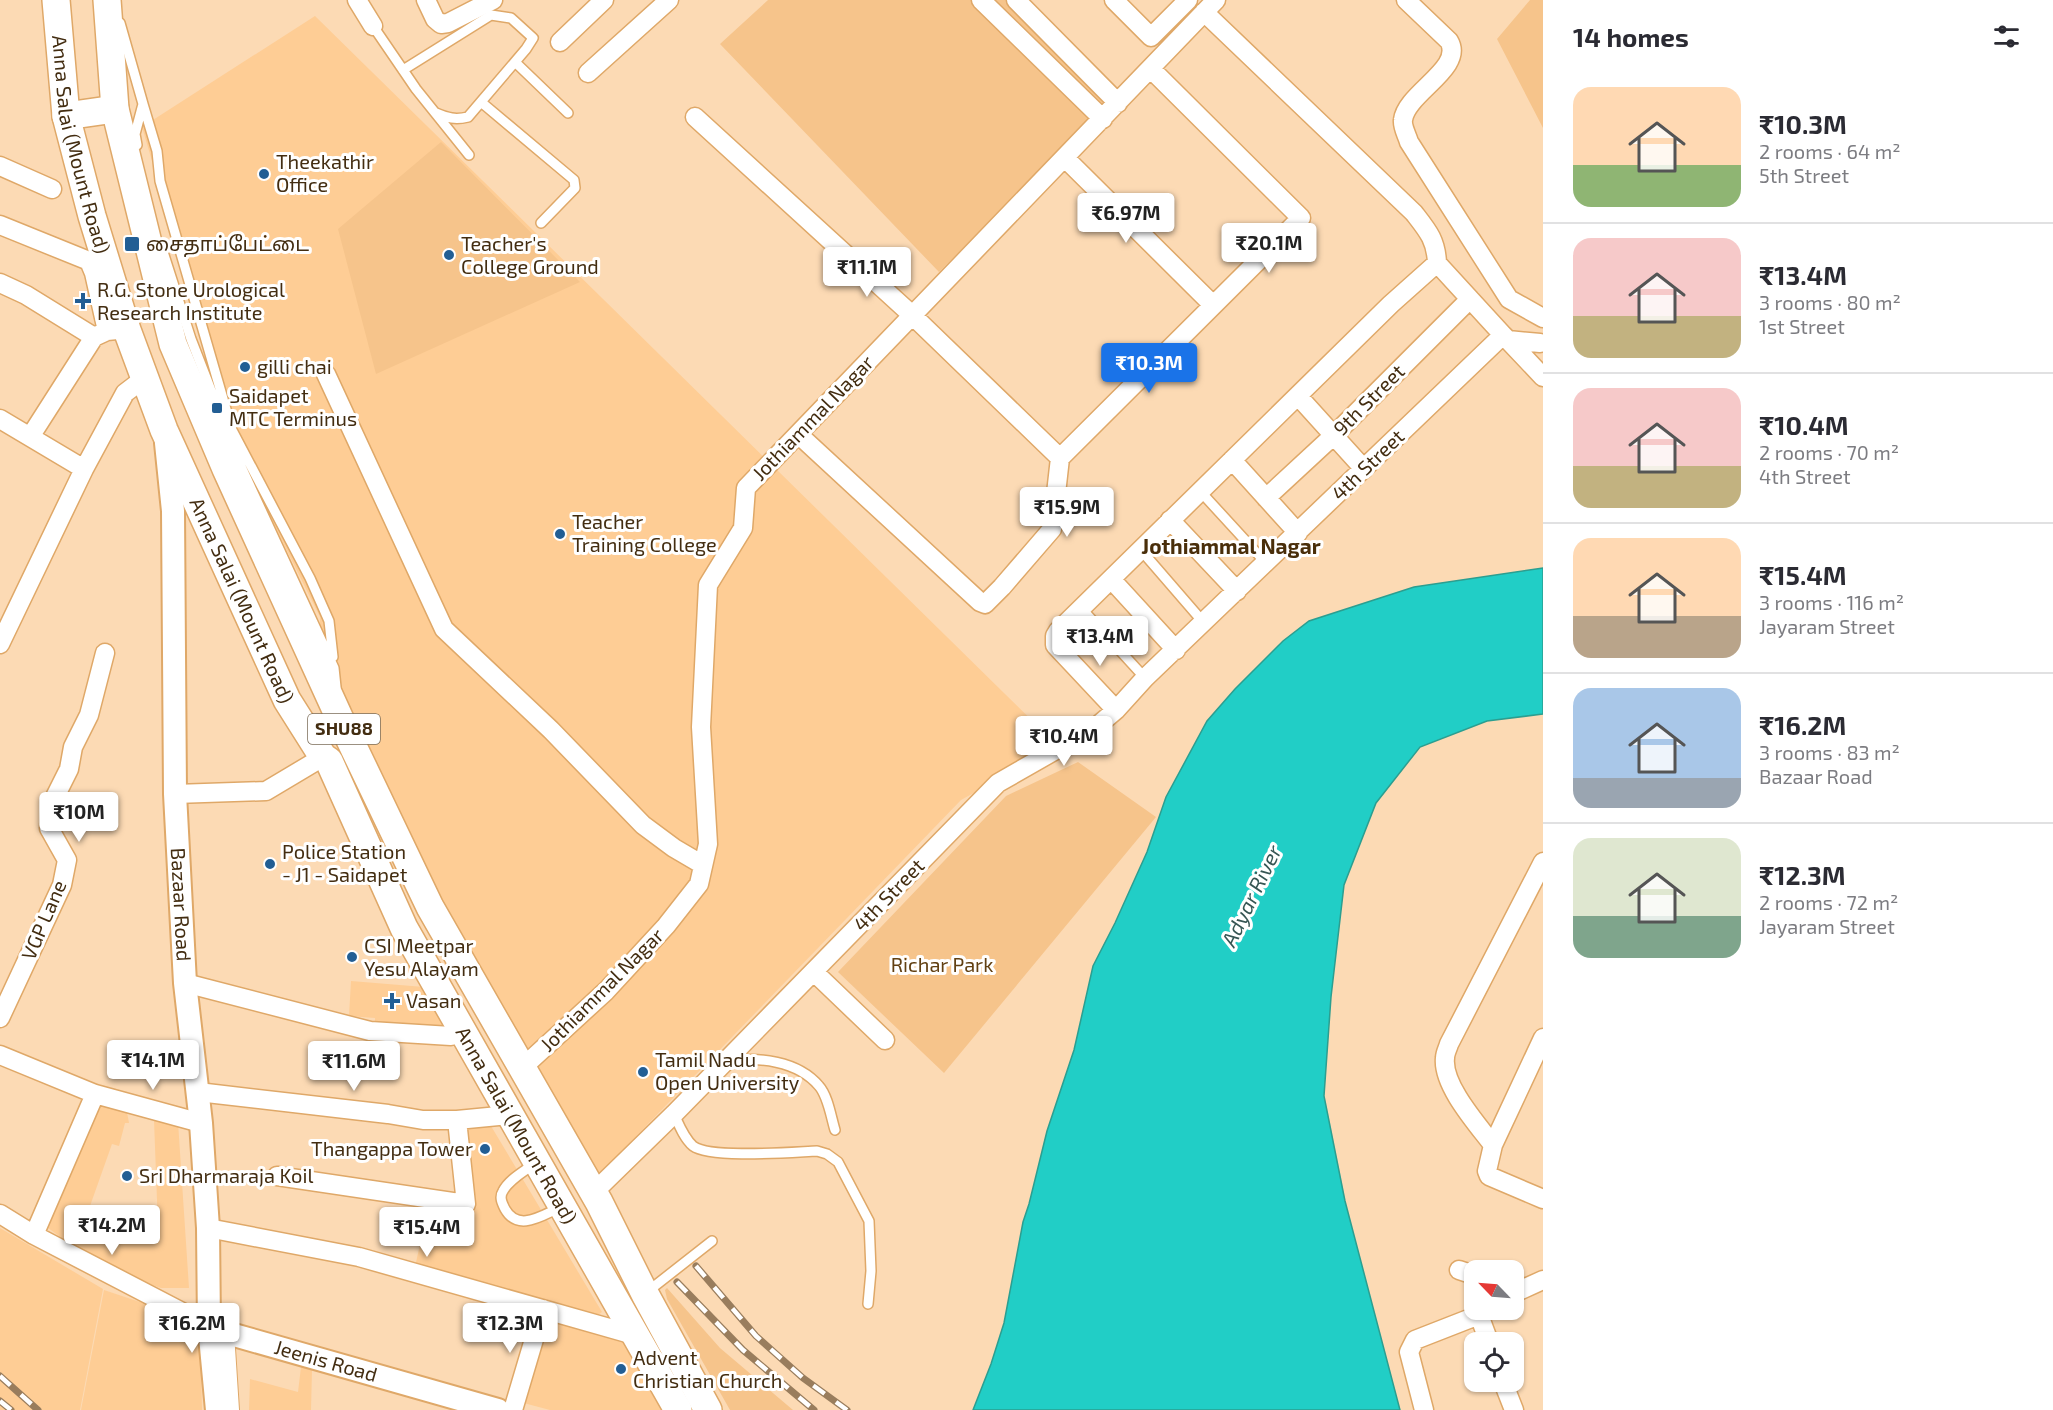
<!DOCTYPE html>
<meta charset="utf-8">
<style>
:root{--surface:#fff;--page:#f2f2f3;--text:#2b2b33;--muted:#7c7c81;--line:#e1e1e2;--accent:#1a73e8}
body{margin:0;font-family:"Exo 2","Noto Sans Tamil",sans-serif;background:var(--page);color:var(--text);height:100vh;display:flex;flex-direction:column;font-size:22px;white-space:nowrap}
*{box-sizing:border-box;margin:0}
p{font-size:20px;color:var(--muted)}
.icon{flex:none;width:33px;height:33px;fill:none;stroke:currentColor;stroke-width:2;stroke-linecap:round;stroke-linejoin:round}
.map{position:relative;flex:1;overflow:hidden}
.details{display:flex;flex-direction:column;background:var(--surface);width:510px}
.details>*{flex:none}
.needle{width:39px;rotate:295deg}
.fabs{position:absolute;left:1464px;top:1260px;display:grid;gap:12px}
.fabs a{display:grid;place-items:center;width:60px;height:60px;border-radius:12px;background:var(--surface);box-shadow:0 2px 4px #0004;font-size:30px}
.price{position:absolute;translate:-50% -51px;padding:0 14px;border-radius:6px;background:#fff;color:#222;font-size:20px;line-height:39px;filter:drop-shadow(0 2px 3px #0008)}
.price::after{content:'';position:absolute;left:50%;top:36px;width:18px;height:14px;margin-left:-9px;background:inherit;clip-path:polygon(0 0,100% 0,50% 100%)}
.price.on{background:var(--accent);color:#fff}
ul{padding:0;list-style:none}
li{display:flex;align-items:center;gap:18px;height:150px;padding:0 30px}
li+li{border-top:2px solid var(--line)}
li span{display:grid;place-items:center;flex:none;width:168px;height:120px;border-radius:18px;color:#555}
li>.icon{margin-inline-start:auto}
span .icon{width:72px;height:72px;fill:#fffc;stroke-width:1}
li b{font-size:26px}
h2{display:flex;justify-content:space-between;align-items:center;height:72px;padding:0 30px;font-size:26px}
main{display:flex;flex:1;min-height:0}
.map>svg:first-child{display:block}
.built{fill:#fecd95}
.green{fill:#f6c48b}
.water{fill:#21cec6;stroke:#2b9e90;stroke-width:1.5}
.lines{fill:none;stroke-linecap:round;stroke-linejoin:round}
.service-casing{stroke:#dfa868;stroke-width:12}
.pedestrian-casing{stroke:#dfa868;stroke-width:16}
.minor-casing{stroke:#dfa868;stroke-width:21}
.tertiary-casing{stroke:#dfa868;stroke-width:26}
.primary-casing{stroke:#dfa868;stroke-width:30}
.service{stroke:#fff;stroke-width:9}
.pedestrian{stroke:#fff;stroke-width:14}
.minor{stroke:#fff;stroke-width:18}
.tertiary{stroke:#fff;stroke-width:22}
.primary{stroke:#fff;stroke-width:27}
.rail-casing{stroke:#997d5d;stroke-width:7}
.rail{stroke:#fff;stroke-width:4.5;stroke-dasharray:14;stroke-linecap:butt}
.poi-dot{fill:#225e94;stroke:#fff;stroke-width:2}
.labels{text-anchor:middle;stroke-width:6;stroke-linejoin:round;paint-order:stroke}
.shield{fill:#fff;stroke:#7b6c58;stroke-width:1.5}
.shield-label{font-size:18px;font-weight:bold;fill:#432d11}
.street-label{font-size:20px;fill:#432d11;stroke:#fff}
.poi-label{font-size:20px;fill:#432d11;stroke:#fff;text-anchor:start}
.park-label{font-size:20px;fill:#624012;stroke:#fff}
.neighbourhood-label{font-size:21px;font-weight:bold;fill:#492e0a;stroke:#fff}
.water-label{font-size:21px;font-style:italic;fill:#365654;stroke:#fff}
</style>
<main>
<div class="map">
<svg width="1543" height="1410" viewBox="0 0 1543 1410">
<rect width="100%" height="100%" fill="#fcdab4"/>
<path class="built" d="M315,16l743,730 -97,54 -370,383 -69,-115 -203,-392 1,-59 -83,-167 -95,-323z
M351,981l73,6 30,45 -79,-5v-9l-26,-2z
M97,1101l30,11 2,11h-4l-6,23 -7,-2 -22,62 47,23 21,-2 -4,-107 24,2 11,166h-28l-38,-13 -38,-20 -41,-30z
M488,1121l114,191 -7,5 -180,-50 14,-64 46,5 -14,-84z
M0,1228l103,61 -23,121h-80z
M104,1290l96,32 2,88h-121z
M541,1318l92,20 35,72h-118l-34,-9z
M301,1367l11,3 -1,40h-62l1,-31 48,13z"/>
<path class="green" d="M768,0h240l102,101 -171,171 -219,-228z
M1530,0h13v128l-46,-89z
M441,142l139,140 -204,92 -38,-145z
M1078,762l78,55 -212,256 -106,-101 168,-176z
M667,1288l53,60 73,62h-63l-63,-111 -2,-9z"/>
<path class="water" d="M1543,568v146l-56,7 -67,26 -44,56 -32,82 -13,112 -7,99 21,105 55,209h-427l18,-46 13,-41 19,-101 6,-18 18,-73 27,-81 19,-84 22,-43 32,-71 19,-55 41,-76 28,-32 48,-48 26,-20 105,-34z"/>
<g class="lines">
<g class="service-casing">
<path id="service" d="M120,23l23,81 -8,30 2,11
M373,26l43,63 53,66
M515,62l53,51
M403,70l88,-55 20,3 22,20 -7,11 -58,68c-13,3 -20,1 -32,-4
M481,102l93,78 1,8 -34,35
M143,104l14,47 3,30 72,249 78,148 19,43 4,36
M164,255l27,84 47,121 96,208 2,19
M1200,491l66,72
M1140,549l64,74
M1082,609l63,69
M728,1062c30,-6 70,-1 91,24 9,10 12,31 16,44
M674,1114c5,11 10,24 19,32 17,13 100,6 124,5l10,3 11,8 31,59 2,50 -3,33
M535,1163c-10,8 -26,16 -32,28 -4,6 -1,12 2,18 13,23 36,7 54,-1
M647,1292l65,-51"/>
</g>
<g class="pedestrian-casing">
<path id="pedestrian" d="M227,1333l5,77"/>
</g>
<g class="minor-casing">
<path id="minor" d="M357,0l16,26
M426,0l9,19 6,5 7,-1 45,-23
M981,0l122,119
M1016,0l102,103
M1114,0l37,37 37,-37
M1406,0l43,41c16,27 -43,52 -46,79 -1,7 4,15 6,22l100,157 34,19
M1204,12l210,201c14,18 22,27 23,50
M560,42l44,-42
M588,73l81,-73
M695,117l217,198 148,143
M1065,158l147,146
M0,166l52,23
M0,225l89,36 5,12 13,58
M0,283l26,12 68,42 13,-6 10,-1
M1508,340l35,37
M326,374l118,255 107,101 92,95 31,23 29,17
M1298,396l66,73
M0,419l84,50
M798,434l182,168 5,2 17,-17 50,-58 8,-71 241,-240 -150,-149
M30,437l64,-100
M1232,460l66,73
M1266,498l67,-62 137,-137
M1170,520l67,71
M1111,579l65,71
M0,644l84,-175 41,-76 21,-16
M1116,710l-61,-65v-9l3,-5 333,-327 46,-41 66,72
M175,794l91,-3 57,-34
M1543,862l-94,182c-1,4 -4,9 -4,14 -3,27 32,66 48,87l-6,26 2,5 54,23
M814,972l71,68
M185,983l185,48 81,5
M0,1018l62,-133 5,-25 -18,-32 2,-23 18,-36 4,-22 16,-32 16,-62
M0,1055l95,39 106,29
M522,1068l84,-77 60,-65 33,-42 9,-40 -7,-117 7,-142 35,-57 3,-40 470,-488
M198,1092l190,22 35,6h34l52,-5
M1493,1145l50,-107
M277,1176l189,28 -9,-84
M593,1193l81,-79 324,-331 98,-56 20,-17 29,-32 358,-343 5,5 32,3
M0,1214l34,21 175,91
M208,1228l151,29 275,78
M34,1235l61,-141
M1459,1270l15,5
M1514,1293l29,-13
M1479,1315l10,27
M1503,1382l11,28
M513,1410l30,-101
M1424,1410l-15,-58 6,-12 64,-25 8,-5"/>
</g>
<g class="tertiary-casing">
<g id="tertiary">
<path id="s1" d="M166,443l7,68 2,283 10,189 16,140 7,105 1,98 8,84"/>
<path id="s2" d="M209,1326l18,7 271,77"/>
</g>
</g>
<g class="primary-casing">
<g id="primary">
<path id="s3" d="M56,0l10,116 26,100 35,114 37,100 123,270 36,57 6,4 75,167 274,482"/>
<path d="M107,0l8,109 58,235 53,125 114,250 90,188 169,295 46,92 63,116"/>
<path d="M66,116l49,-7"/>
</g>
</g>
<use href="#service" class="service"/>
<use href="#pedestrian" class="pedestrian"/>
<use href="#minor" class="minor"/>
<use href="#tertiary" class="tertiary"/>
<use href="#primary" class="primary"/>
<g class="rail-casing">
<path id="rail" d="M696,1266l60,70 47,42 44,32
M677,1282l66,68 71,60
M0,1376l38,34
M0,1401l11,9"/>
</g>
<use href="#rail" class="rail"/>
</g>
<g class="poi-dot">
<circle cx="264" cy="174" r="6"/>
<rect x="124" y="236" width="16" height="16" rx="3"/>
<circle cx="449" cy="255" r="6"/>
<path d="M80 292h6v6h6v6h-6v6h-6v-6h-6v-6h6z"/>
<circle cx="245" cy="367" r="6"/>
<rect x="211" y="402" width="12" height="12" rx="3"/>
<circle cx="560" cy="534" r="6"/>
<circle cx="270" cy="864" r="6"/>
<circle cx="352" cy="957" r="6"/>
<path d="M389 992h6v6h6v6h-6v6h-6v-6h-6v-6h6z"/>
<circle cx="643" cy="1072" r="6"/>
<circle cx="485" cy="1149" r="6"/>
<circle cx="127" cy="1176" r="6"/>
<circle cx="621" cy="1369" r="6"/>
</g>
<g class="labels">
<rect class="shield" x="308" y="714" width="72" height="30" rx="4.5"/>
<g class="shield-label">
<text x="344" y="735">SHU88</text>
</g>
<g class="street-label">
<text dy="7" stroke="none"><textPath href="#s3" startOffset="147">Anna Salai (Mount Road)</textPath></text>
<text transform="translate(1369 400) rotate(-45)" y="7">9th Street</text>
<text transform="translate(813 418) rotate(-46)" y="7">Jothiammal Nagar</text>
<text transform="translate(1368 465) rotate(-44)" y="7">4th Street</text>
<text dy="7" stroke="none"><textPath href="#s3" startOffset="633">Anna Salai (Mount Road)</textPath></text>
<text transform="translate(889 895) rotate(-46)" y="7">4th Street</text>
<text dy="7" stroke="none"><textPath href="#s1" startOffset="462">Bazaar Road</textPath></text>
<text transform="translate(44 920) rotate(-67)" y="7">VGP Lane</text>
<text transform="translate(602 990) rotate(-45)" y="7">Jothiammal Nagar</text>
<text dy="7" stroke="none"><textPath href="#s3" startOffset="1227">Anna Salai (Mount Road)</textPath></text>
<text dy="7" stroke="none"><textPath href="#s2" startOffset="122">Jeenis Road</textPath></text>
</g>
<g class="poi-label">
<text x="276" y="169">Theekathir<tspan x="276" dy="23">Office</tspan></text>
<text x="146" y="251">சைதாப்பேட்டை</text>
<text x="461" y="251">Teacher's<tspan x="461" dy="23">College Ground</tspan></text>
<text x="97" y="297">R.G. Stone Urological<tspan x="97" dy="23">Research Institute</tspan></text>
<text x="257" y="374">gilli chai</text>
<text x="229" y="403">Saidapet<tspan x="229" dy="23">MTC Terminus</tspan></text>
<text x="572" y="529">Teacher<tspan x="572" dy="23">Training College</tspan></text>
<text x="282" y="859">Police Station<tspan x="282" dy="23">- J1 - Saidapet</tspan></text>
<text x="364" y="953">CSI Meetpar<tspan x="364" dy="23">Yesu Alayam</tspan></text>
<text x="406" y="1008">Vasan</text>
<text x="655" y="1067">Tamil Nadu<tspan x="655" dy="23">Open University</tspan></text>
<text x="473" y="1156" text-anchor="end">Thangappa Tower</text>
<text x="139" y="1183">Sri Dharmaraja Koil</text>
<text x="633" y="1365">Advent<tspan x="633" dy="23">Christian Church</tspan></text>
</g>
<g class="park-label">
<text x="942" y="972">Richar Park</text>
</g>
<g class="neighbourhood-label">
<text x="1231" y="554">Jothiammal Nagar</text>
</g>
<g class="water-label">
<text transform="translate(1252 896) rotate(-64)" y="7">Adyar River</text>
</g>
</g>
</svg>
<div class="fabs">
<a><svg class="needle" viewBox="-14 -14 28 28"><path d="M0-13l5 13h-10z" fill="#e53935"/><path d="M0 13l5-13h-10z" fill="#7c7c81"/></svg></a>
<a><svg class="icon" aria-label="locate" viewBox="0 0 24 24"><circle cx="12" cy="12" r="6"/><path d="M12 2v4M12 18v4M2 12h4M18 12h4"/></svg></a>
</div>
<b class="price" style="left:1126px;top:244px">₹6.97M</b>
<b class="price" style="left:1269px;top:274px">₹20.1M</b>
<b class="price" style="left:867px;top:298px">₹11.1M</b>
<b class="price on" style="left:1149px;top:394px">₹10.3M</b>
<b class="price" style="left:1067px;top:538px">₹15.9M</b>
<b class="price" style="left:1100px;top:667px">₹13.4M</b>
<b class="price" style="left:1064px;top:767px">₹10.4M</b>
<b class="price" style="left:79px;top:843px">₹10M</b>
<b class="price" style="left:153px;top:1091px">₹14.1M</b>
<b class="price" style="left:354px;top:1092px">₹11.6M</b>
<b class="price" style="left:112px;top:1256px">₹14.2M</b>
<b class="price" style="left:427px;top:1258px">₹15.4M</b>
<b class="price" style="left:192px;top:1354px">₹16.2M</b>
<b class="price" style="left:510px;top:1354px">₹12.3M</b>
</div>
<section class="details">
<h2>14 homes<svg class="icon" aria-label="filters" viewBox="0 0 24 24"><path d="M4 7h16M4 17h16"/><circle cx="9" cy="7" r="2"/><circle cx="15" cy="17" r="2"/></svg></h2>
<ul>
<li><span style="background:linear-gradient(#ffd9b3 65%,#8fb573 0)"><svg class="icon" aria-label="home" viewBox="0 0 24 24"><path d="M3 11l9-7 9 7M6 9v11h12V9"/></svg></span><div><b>₹10.3M</b><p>2 rooms · 64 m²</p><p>5th Street</p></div></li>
<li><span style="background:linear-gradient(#f6c9c9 65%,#c2b280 0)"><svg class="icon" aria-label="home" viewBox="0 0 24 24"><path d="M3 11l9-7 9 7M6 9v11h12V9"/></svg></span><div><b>₹13.4M</b><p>3 rooms · 80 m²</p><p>1st Street</p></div></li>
<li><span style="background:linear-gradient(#f6c9c9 65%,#c2b280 0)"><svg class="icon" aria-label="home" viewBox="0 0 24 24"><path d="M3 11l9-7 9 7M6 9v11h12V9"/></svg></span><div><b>₹10.4M</b><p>2 rooms · 70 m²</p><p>4th Street</p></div></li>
<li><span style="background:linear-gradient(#ffd9b3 65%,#b9a48a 0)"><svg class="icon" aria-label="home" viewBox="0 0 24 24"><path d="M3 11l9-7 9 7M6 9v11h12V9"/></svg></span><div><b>₹15.4M</b><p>3 rooms · 116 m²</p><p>Jayaram Street</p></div></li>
<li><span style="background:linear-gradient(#a9c7e8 75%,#9aa5b1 0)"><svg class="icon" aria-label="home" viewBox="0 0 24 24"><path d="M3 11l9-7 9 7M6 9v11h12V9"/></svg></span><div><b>₹16.2M</b><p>3 rooms · 83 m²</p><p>Bazaar Road</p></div></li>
<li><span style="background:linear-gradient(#dfe7d0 65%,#7fa58c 0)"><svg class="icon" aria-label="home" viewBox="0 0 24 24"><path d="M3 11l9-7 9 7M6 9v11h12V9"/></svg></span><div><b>₹12.3M</b><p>2 rooms · 72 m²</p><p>Jayaram Street</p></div></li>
</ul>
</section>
</main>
